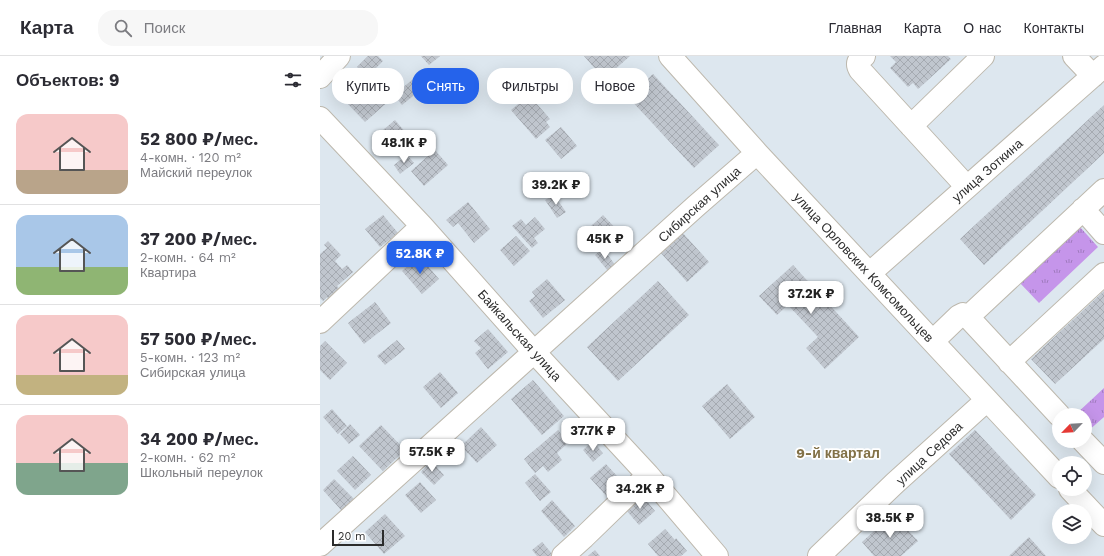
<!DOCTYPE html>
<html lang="ru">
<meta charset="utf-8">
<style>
:root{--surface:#fff;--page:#f7f7f7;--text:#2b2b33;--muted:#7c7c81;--line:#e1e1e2;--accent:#2563eb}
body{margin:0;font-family:"Work Sans",sans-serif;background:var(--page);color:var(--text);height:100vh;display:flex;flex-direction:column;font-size:15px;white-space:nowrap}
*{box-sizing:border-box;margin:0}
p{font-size:13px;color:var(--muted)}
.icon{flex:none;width:22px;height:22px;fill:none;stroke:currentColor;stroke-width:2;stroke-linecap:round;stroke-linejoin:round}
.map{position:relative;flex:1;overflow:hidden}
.details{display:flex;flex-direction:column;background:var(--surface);width:320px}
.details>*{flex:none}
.banner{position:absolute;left:12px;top:12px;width:380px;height:36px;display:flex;gap:8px}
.needle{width:26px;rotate:245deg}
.tools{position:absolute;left:732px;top:352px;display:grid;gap:8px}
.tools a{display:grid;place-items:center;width:40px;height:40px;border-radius:50%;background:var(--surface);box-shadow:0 4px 16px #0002;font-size:20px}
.scale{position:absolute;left:12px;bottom:10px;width:52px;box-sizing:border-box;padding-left:4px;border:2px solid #2c2c2c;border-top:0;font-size:11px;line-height:14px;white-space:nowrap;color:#2c2c2c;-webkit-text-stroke:3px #fff;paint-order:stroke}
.price{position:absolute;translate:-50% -34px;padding:0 9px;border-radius:8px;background:#fff;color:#222;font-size:13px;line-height:26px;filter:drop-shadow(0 1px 2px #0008)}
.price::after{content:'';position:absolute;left:50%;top:24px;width:12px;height:9px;margin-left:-6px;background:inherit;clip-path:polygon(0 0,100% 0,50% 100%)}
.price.on{background:var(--accent);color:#fff}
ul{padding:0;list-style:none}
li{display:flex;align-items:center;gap:12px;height:100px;padding:0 16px}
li+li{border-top:1px solid var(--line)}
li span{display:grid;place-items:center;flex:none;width:112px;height:80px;border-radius:12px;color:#555}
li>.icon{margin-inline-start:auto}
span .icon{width:48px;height:48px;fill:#fffc;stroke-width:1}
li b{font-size:17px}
h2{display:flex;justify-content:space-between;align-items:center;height:48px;padding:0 16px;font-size:17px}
.chip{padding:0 14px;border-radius:16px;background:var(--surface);box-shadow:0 4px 16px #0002;font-size:14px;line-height:36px}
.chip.on{background:var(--accent);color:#fff}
header{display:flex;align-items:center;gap:24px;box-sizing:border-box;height:56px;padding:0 20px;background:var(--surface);border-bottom:1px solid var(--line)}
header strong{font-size:19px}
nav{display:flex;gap:22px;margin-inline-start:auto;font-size:14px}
.search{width:280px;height:36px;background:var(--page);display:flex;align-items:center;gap:10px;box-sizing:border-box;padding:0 14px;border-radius:16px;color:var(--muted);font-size:15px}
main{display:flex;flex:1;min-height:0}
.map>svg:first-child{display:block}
.park{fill:url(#park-tufts)}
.building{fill:url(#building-cross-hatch)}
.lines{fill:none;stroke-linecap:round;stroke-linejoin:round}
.minor-casing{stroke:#bdb8ad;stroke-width:24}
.minor{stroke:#fff;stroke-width:22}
.labels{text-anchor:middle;stroke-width:3.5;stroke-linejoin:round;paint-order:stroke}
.street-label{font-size:13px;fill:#2c2c2c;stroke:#fff}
.neighbourhood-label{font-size:14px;font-weight:bold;fill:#827147;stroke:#fff}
</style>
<header>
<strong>Карта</strong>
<div class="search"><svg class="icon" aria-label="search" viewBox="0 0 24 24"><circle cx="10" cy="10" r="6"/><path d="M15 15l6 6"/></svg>Поиск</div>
<nav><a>Главная</a><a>Карта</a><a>О нас</a><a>Контакты</a></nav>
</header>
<main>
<section class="details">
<h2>Объектов: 9<svg class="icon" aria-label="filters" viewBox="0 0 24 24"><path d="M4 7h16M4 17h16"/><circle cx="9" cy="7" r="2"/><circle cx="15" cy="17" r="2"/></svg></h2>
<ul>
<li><span style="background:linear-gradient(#f6c9c9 70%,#b9a48a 0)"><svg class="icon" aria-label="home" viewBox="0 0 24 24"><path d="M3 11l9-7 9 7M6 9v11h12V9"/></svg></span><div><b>52 800 ₽/мес.</b><p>4-комн. · 120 m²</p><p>Майский переулок</p></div></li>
<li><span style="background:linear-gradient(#a9c7e8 65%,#8fb573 0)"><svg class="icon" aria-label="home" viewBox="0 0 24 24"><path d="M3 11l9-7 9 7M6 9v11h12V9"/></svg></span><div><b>37 200 ₽/мес.</b><p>2-комн. · 64 m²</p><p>Квартира</p></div></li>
<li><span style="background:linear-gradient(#f6c9c9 75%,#c2b280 0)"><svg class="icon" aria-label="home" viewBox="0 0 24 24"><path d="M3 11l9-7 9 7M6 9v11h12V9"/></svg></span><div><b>57 500 ₽/мес.</b><p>5-комн. · 123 m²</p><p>Сибирская улица</p></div></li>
<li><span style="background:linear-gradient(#f6c9c9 60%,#7fa58c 0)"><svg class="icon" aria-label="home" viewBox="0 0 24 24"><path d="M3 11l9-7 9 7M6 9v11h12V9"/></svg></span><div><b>34 200 ₽/мес.</b><p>2-комн. · 62 m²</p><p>Школьный переулок</p></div></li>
</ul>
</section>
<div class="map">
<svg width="784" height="500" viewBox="0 0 784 500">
<defs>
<pattern id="park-tufts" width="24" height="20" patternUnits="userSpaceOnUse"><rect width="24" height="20" fill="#c595ea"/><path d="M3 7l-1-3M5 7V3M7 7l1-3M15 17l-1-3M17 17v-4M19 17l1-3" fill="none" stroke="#a07abe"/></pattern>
<pattern id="building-cross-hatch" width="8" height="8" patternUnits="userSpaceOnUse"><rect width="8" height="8" fill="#c0c6ce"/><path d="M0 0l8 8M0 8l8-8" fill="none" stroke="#a5aab1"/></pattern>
</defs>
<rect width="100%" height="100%" fill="#dde7ef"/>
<path class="park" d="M760,171l18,20 -59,56 -19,-20z
M784,332v29l-16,14 -3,-3v-13h-10z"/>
<path class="building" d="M48,0h10l5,5 -16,16 -10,-10z
M101,0h19l-11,9z
M264,0h46l-26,23z
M570,0h58l3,3 -33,30 -5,-6 -5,4 -18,-19 6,-6z
M105,13l9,10 -32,26 -8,-10z
M333,18l66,71 -25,23 -66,-71z
M52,21l19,22 -26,23 -20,-21z
M209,39l21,24 -4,3 4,5 -14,12 -25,-29z
M784,49v48l-120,112 -24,-26z
M75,64l12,14 4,-4 5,6 2,-2 5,6 -4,3 2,2 -12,9 -3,-4 -4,3 -6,-7 -6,5 -13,-16z
M241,71l16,19 -16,13 -16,-19z
M115,94l13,15 -24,21 -13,-15z
M87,99l7,8 -14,11 -6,-9z
M234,139l12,17 -9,6 -12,-18z
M148,146l22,27 -16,14 -16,-20 -5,4 -7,-7z
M63,159l15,18 -18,14 -15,-18z
M283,159l18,19 -13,12 -18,-19z
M215,161l10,12 -11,9 4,5 -6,5 -20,-22 9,-7 5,6z
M361,175l28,31 -22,20 -28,-31z
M196,180l14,15 -16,15 -14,-16z
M8,185l13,14 -6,6 7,8 5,-4 6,7 -16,14 3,4 -11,10 -2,-3 -4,4 -3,-3v-44l7,-6 -3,-3z
M283,193l13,17 -8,5 -13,-16z
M99,200l20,23 -17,15 -20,-23z
M473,209l66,72 -34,32 -19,-21 12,-11 -30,-32 -11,10 -18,-19z
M227,223l18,21 -22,18 -14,-17 6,-5 -3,-4z
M338,225l31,34 -71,66 -31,-34z
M784,235v48l-49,45 -24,-25z
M55,246l16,21 -27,21 -16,-21z
M168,273l20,23 -20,17 -13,-16 6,-5 -7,-7z
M77,284l8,9 -20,16 -8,-9z
M5,285l22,22 -17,17 -10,-10v-24z
M120,316l18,21 -17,15 -18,-21z
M213,324l31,36 -22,19 -31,-36z
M407,328l28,33 -25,22 -28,-33z
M12,353l15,17 -9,8 -15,-17z
M30,368l10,11 -11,9 -9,-10z
M61,369l24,25 -22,21 -24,-25z
M161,371l16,18 -20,18 -16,-17z
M238,374l10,13 -11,10 5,7 -14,12 -5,-6 -8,7 -11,-14z
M655,374l61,65 -25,25 -62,-66z
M273,385l10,12 -10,9 -10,-12z
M33,400l18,19 -16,15 -18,-19z
M111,405l13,14 -10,10 -13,-13z
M286,408l20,22 -16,14 -20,-22z
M215,418l16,18 -11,9 -15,-18z
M14,423l20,20 -12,12 -19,-21z
M100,426l16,18 -15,13 -16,-18z
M321,438l14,17 -16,14 -13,-15z
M232,444l23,26 -11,11 -23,-26z
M65,458l20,22 -21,18 -19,-22z
M573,458l25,27 -17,15h-27l-12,-14z
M345,473l10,11 1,-2 11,13 -6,5h-23l-10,-12z
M709,481l17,19h-37z
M222,486l12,14h-17l-5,-6z
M275,494l5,6h-12z"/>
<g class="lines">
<g class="minor-casing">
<path id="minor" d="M350,0l87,97 302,324
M544,0c-6,5 -8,7 -4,14l107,117
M754,0l19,20
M0,21l19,-21
M0,62l102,108 112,126 114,123 69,81
M591,70l72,-70
M763,153l21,24
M550,217l234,-207
M648,261l136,-127
M0,266l102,-96
M613,285l26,-25 4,-2 5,3 91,98
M689,306l95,-88
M763,385l21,22
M750,433l34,36
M0,489l376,-339 61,-53
M243,500l21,-19 64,-62
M499,500l76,-73 92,-83"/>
</g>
<use href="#minor" class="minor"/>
</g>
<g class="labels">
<g class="street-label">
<text transform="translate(667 114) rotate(-41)" y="5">улица Зоткина</text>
<text transform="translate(379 148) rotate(-42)" y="5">Сибирская улица</text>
<text transform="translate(544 211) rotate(47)" y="5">улица Орловских Комсомольцев</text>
<text transform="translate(200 279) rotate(48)" y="5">Байкальская улица</text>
<text transform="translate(609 397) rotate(-43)" y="5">улица Седова</text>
</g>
<g class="neighbourhood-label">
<text x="518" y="402">9-й квартал</text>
</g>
</g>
</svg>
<div class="tools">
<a><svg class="needle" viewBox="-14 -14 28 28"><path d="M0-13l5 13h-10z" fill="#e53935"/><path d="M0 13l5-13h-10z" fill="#7c7c81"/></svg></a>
<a><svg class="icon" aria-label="locate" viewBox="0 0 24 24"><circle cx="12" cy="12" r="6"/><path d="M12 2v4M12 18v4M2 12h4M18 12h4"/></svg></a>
<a><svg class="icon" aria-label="layers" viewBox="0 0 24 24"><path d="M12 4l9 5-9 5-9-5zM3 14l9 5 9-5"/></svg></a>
</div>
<div class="scale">20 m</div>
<b class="price" style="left:84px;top:108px">48.1K ₽</b>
<b class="price" style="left:236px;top:150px">39.2K ₽</b>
<b class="price" style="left:285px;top:204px">45K ₽</b>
<b class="price on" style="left:100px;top:219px">52.8K ₽</b>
<b class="price" style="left:491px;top:259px">37.2K ₽</b>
<b class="price" style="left:273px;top:396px">37.7K ₽</b>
<b class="price" style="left:112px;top:417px">57.5K ₽</b>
<b class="price" style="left:320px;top:454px">34.2K ₽</b>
<b class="price" style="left:570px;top:483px">38.5K ₽</b>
<div class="banner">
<a class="chip">Купить</a>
<a class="chip on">Снять</a>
<a class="chip">Фильтры</a>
<a class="chip">Новое</a>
</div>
</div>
</main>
